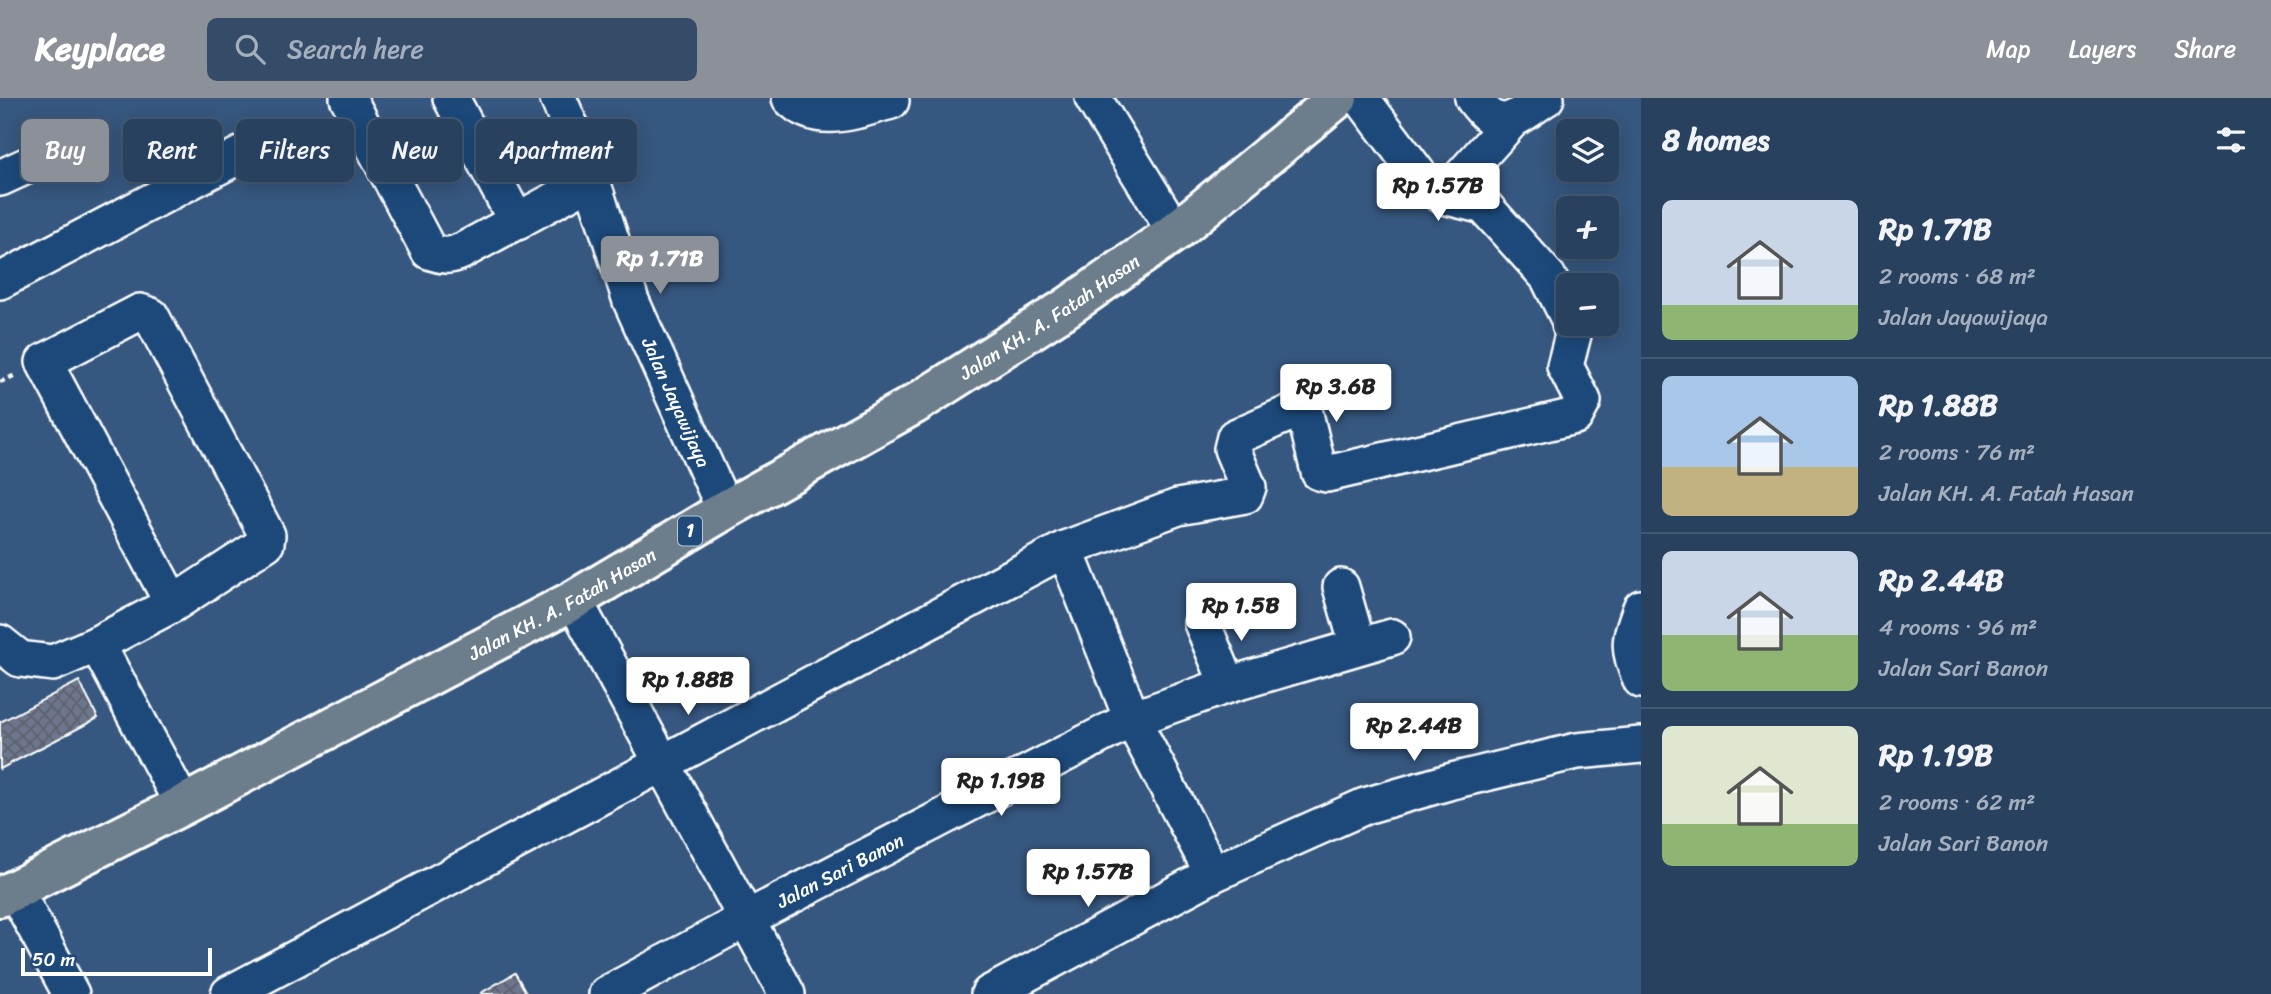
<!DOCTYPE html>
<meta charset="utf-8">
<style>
:root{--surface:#28415f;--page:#344c68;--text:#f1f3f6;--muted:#a5afbd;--line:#445a74;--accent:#8c9099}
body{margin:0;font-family:Sriracha,sans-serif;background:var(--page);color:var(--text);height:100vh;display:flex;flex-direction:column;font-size:26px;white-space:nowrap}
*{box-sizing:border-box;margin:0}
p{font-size:23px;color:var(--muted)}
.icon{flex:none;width:38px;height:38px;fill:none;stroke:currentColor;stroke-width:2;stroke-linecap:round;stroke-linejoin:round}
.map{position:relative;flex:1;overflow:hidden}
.side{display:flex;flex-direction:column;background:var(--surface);width:630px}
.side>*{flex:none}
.banner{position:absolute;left:21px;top:21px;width:665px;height:63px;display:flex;gap:14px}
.buttons{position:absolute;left:1556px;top:21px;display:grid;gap:14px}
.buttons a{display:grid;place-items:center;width:63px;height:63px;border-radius:10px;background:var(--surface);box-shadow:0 4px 18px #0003,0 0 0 2px var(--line);font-size:35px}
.scale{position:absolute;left:21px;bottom:18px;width:191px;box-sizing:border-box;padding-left:7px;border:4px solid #fff;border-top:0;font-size:19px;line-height:24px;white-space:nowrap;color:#fff;-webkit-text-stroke:5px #1f4a7a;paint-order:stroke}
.price{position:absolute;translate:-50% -60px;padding:0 16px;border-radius:7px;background:#fff;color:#222;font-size:23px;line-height:46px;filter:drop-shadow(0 2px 4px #0008)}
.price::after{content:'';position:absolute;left:50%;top:42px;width:21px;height:16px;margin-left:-10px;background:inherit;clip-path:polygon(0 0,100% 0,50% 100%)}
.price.active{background:var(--accent);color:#fff}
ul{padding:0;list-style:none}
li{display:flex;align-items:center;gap:21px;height:175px;padding:0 21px}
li+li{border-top:2px solid var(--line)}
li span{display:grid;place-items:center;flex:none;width:196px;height:140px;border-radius:10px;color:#555}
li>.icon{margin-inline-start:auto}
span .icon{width:84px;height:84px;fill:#fffc;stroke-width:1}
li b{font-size:30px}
h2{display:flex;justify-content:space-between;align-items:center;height:84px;padding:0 21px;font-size:30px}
.chip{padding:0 24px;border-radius:10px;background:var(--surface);box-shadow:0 4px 18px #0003,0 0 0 2px var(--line);font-size:24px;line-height:63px}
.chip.active{background:var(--accent);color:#fff}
header{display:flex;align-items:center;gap:42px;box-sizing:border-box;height:98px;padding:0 35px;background:var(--accent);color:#fff}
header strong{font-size:33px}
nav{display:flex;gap:38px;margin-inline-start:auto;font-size:24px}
.search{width:490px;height:63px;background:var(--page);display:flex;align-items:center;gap:18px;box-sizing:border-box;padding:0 24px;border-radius:10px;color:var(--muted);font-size:26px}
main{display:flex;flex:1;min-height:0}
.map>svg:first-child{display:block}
.building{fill:url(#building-cross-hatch);stroke:#fff;stroke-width:2}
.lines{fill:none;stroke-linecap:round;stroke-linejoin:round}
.minor-casing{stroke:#fff;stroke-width:40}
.highway-casing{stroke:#fff;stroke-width:44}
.path{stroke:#fff;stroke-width:4.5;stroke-dasharray:5 5;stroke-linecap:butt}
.minor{stroke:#1f4a7a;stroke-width:35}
.highway{stroke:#6c7d8b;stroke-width:38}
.labels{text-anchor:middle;stroke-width:7;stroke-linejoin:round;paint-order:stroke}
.shield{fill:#1f4a7a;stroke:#bcc9d7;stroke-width:2}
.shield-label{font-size:18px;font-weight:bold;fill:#fff}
.street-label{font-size:19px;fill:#fff;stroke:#1f4a7a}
</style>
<header>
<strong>Keyplace</strong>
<div class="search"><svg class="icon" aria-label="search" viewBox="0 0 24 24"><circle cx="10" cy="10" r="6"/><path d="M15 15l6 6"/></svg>Search here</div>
<nav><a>Map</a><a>Layers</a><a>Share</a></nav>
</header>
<main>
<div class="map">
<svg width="1641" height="896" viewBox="0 0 1641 896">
<defs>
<pattern id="building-cross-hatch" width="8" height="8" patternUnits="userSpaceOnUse" patternTransform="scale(1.75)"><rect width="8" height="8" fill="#6c768c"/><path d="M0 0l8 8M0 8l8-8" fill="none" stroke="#5c616c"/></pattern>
</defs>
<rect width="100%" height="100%" fill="#36577f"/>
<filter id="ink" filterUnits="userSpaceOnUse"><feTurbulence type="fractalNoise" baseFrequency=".0143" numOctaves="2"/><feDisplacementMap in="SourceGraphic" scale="14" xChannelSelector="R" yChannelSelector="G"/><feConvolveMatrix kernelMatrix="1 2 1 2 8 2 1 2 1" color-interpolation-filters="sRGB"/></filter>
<g filter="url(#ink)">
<path class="building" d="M79,583l19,37 -98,51v-47z
M515,875l12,21h-45l-1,-1z"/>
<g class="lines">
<g class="minor-casing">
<g id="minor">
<path d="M348,0l81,153c13,5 20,6 33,0l130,-71"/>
<path d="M451,0l66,124"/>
<path id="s1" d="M558,0l28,65 45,138 94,209"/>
<path d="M790,0c28,29 67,12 101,3"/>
<path d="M1093,0l82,134"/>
<path d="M1361,0l67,89 16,9 40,10 64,71 20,40"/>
<path d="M1473,0c28,39 40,21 73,0"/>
<path d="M0,80l87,-40"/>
<path d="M1444,98l69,-77"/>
<path d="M0,183l244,-128"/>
<path d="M1065,451l67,170 81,155"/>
<path d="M1341,489l17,59"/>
<path d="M574,502l213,394"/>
<path d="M1641,510c-12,34 -14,38 0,72"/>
<path d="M1202,525l26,62"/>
<path d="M0,545l20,16 33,4 44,-19 76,-40 93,-61 1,-8 -116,-219 -11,-4 -96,50 129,242"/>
<path d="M97,546l86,161"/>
<path d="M15,792l56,104"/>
<path d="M229,896l836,-445 113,-42 67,-12 3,-8 -16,-38 3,-12 62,-27 8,4 14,58 8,2 248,-58 8,-15 -18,-35 8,-31 -3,-11"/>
<path id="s2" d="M607,896l141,-76 384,-199 96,-34 164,-48"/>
<path d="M989,896l224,-120 152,-68 87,-25 125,-30 64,-6"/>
</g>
</g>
<g class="highway-casing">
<g id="highway">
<path id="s3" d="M0,799l183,-92 391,-205 151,-90 190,-106 151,-96 109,-76 163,-134"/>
</g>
</g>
<path class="path" d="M0,284l18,-8"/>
<use href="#minor" class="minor"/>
<use href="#highway" class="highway"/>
</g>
</g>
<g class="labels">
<rect class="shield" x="678" y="418.5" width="24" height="29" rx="5"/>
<g class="shield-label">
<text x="690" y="439">1</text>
</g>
<g class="street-label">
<text dy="7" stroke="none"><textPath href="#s3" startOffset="1200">Jalan KH. A. Fatah Hasan</textPath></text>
<text dy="7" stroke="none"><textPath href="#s1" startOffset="327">Jalan Jayawijaya</textPath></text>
<text dy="7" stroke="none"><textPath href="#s3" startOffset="634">Jalan KH. A. Fatah Hasan</textPath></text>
<text dy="7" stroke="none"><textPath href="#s2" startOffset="264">Jalan Sari Banon</textPath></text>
</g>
</g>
</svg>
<div class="buttons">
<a><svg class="icon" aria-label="layers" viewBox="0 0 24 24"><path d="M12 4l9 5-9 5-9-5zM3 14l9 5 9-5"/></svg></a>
<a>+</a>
<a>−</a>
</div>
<div class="scale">50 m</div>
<b class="price" style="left:1438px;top:125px">Rp 1.57B</b>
<b class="price active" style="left:660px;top:198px">Rp 1.71B</b>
<b class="price" style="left:1336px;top:326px">Rp 3.6B</b>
<b class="price" style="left:1241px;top:545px">Rp 1.5B</b>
<b class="price" style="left:688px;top:619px">Rp 1.88B</b>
<b class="price" style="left:1414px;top:665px">Rp 2.44B</b>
<b class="price" style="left:1001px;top:720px">Rp 1.19B</b>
<b class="price" style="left:1088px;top:811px">Rp 1.57B</b>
<div class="banner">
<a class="chip active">Buy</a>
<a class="chip">Rent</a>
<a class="chip">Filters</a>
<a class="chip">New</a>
<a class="chip">Apartment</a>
</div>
</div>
<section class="side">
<h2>8 homes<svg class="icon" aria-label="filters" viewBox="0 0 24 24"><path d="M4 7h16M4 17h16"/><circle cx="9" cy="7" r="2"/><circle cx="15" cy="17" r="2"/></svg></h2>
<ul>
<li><span style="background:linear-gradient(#c9d6e8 75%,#8fb573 0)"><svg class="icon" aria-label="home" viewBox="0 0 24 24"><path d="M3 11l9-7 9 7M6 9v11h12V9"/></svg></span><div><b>Rp 1.71B</b><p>2 rooms · 68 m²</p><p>Jalan Jayawijaya</p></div></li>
<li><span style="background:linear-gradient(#a9c7e8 65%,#c2b280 0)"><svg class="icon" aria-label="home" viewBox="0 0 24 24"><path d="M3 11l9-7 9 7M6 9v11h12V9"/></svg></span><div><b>Rp 1.88B</b><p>2 rooms · 76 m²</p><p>Jalan KH. A. Fatah Hasan</p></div></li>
<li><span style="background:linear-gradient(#c9d6e8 60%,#8fb573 0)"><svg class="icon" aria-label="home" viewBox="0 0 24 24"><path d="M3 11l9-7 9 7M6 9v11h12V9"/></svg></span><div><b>Rp 2.44B</b><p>4 rooms · 96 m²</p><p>Jalan Sari Banon</p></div></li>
<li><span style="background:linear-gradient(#dfe7d0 70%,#8fb573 0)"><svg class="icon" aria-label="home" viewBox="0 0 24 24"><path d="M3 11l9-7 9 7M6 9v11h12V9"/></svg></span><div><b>Rp 1.19B</b><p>2 rooms · 62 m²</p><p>Jalan Sari Banon</p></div></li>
</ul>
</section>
</main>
